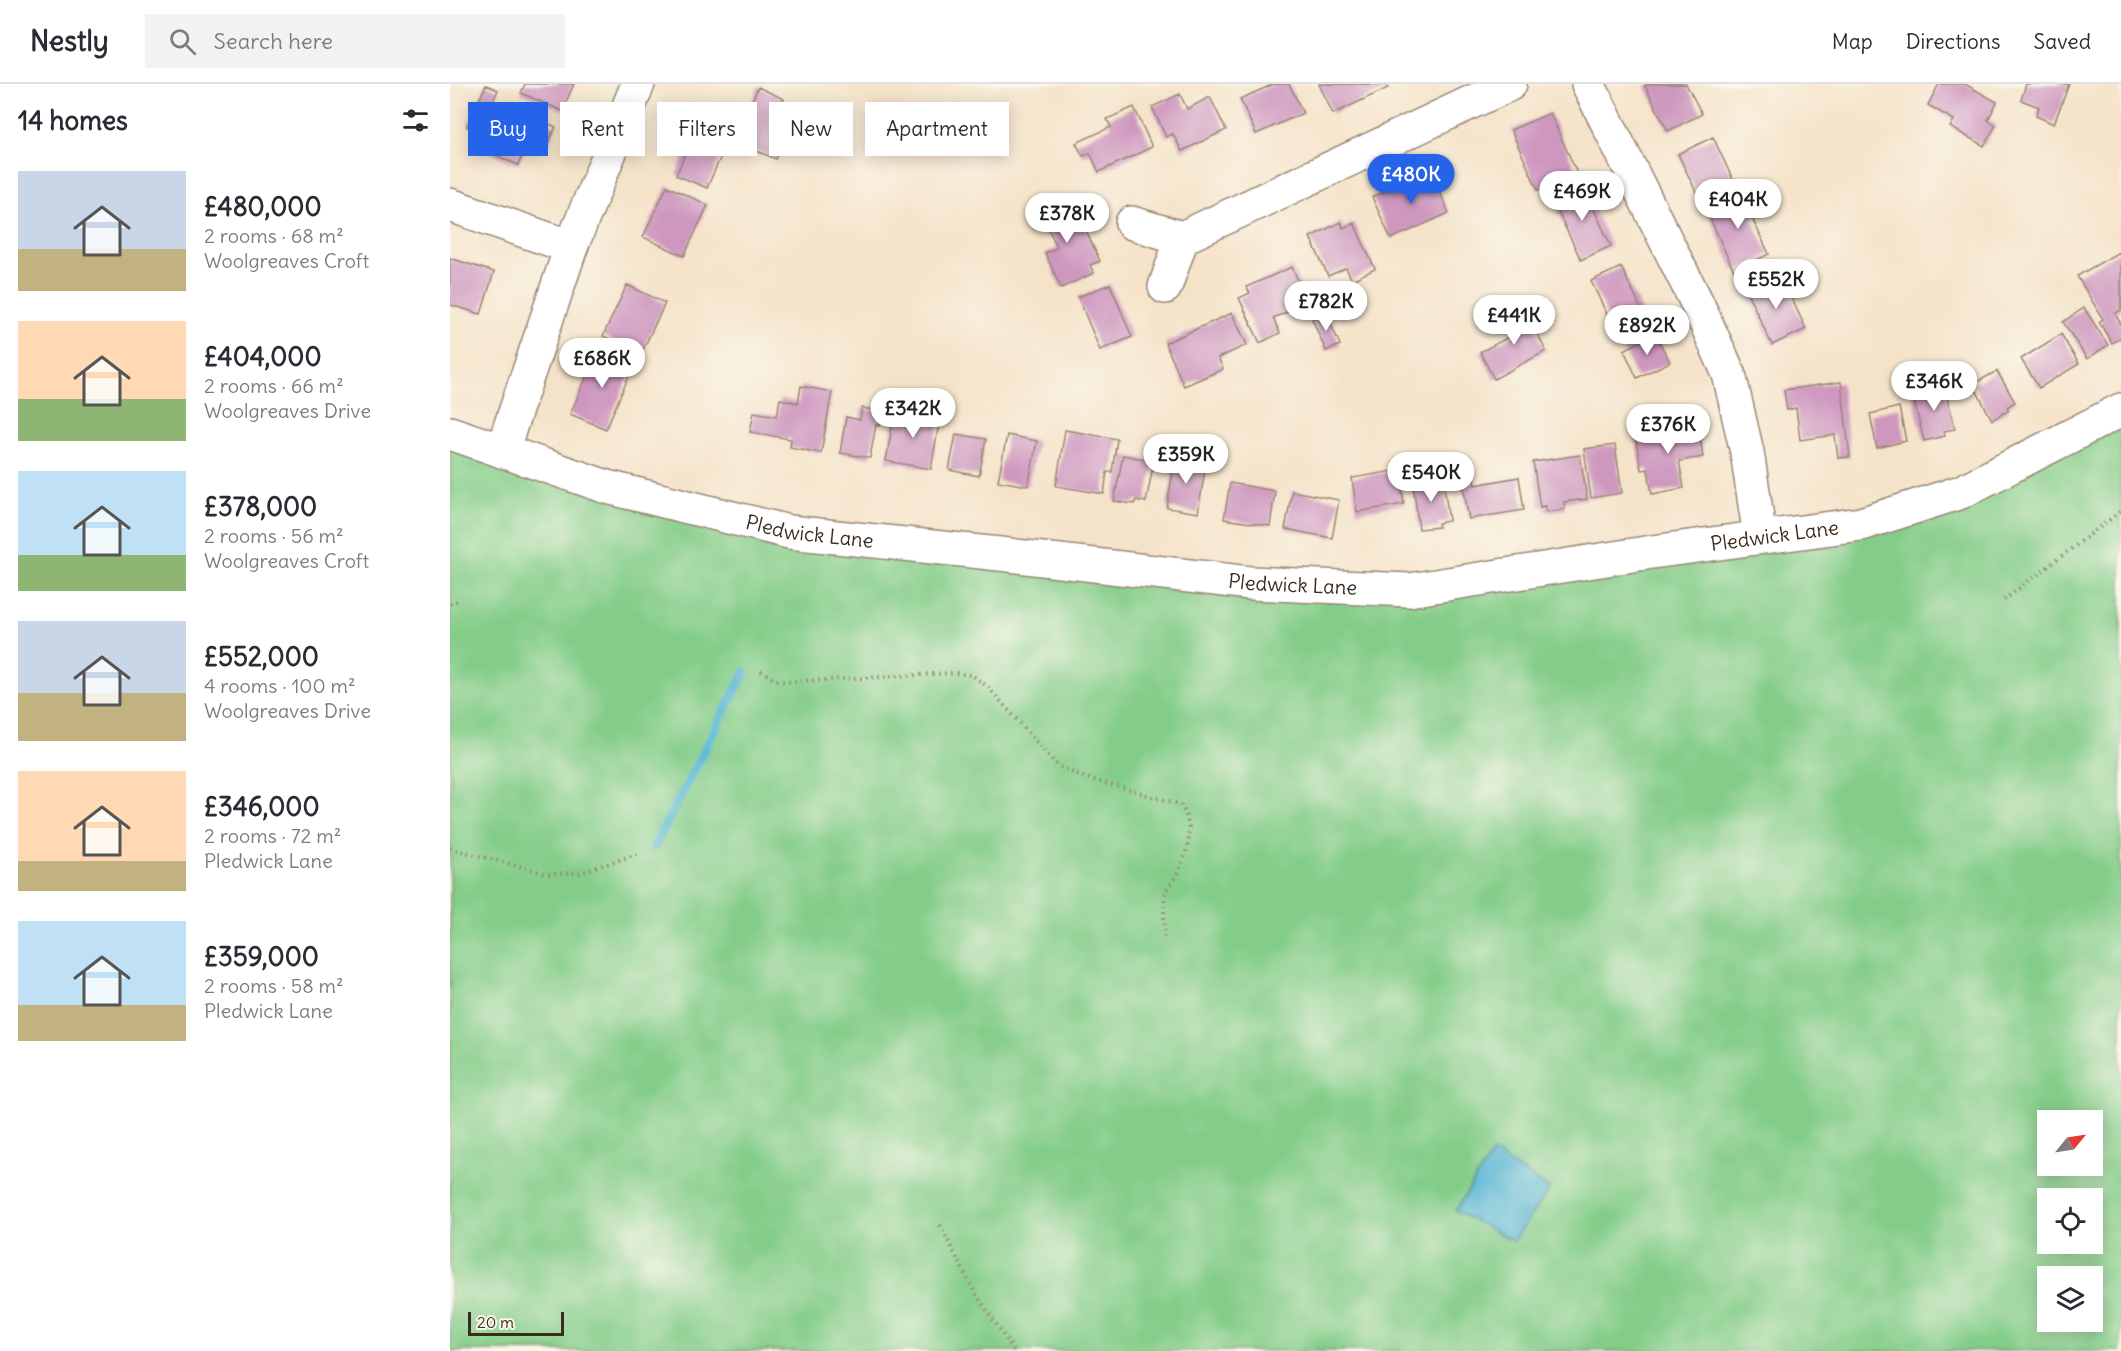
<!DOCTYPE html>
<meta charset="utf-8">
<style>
:root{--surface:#fff;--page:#f2f2f3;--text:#2b2b33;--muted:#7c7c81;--line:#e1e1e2;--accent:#2563eb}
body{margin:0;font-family:Delius,sans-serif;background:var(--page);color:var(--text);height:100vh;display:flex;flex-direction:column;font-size:22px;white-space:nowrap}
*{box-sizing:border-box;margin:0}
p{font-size:20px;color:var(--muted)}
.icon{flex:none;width:33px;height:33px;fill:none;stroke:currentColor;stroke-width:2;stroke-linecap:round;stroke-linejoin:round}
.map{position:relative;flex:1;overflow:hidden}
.drawer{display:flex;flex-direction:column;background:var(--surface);width:450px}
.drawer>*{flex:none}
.top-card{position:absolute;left:18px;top:18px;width:570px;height:54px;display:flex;gap:12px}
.needle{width:39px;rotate:60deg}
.fabs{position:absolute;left:1587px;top:1026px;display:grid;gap:12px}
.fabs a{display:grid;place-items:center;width:66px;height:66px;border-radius:0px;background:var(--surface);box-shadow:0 3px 15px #0003;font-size:30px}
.scale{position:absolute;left:18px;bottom:15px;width:96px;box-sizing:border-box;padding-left:6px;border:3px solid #3b2a1e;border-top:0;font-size:16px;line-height:21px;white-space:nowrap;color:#3b2a1e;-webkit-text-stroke:4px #fbf7ec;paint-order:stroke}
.price{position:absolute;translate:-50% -51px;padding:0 14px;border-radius:21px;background:#fff;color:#222;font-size:20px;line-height:39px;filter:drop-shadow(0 2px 3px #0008)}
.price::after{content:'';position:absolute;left:50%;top:36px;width:18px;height:14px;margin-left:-9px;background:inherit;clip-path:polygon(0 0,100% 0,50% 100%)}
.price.on{background:var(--accent);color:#fff}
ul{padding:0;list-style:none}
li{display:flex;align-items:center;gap:18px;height:150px;padding:0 18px}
li span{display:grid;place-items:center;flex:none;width:168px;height:120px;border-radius:0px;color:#555}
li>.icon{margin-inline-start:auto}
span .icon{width:72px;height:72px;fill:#fffc;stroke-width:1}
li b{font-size:26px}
h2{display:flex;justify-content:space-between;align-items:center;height:72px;padding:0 18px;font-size:26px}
.chip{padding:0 21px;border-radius:0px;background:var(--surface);box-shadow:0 3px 15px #0003;font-size:21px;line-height:54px}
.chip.on{background:var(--accent);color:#fff}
header{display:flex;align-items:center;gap:36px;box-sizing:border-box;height:84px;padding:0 30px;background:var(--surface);border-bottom:2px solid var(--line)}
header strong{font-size:28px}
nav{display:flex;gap:33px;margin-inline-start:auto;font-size:21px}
.search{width:420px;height:54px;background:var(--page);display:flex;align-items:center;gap:15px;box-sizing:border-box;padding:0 21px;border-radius:0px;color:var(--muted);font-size:22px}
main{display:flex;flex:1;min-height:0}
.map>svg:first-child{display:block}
.green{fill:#84cd89;stroke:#607c54;stroke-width:1.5;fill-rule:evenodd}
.water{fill:#55b5d4;stroke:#487079;stroke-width:1.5}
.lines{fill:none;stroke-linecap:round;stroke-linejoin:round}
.stream{stroke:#55b5d4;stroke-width:9}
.building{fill:#ce97bf}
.street-casing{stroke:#988674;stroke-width:36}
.path{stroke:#988674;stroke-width:4;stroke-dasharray:1.5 4.5;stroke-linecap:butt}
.street{stroke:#fff;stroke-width:33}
.labels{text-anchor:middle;stroke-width:6;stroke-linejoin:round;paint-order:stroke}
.street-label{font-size:20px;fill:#3b2a1e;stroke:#fbf7ec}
</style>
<header>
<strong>Nestly</strong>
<div class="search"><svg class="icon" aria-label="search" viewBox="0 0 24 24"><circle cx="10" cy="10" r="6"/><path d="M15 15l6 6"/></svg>Search here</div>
<nav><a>Map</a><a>Directions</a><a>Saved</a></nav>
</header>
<main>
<section class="drawer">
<h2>14 homes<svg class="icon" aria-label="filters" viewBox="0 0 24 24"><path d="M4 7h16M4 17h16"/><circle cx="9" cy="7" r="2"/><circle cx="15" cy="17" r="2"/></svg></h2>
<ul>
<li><span style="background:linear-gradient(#c9d6e8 65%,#c2b280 0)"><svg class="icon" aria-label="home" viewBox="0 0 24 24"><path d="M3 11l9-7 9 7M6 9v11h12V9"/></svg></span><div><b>£480,000</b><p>2 rooms · 68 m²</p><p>Woolgreaves Croft</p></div></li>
<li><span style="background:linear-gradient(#ffd9b3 65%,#8fb573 0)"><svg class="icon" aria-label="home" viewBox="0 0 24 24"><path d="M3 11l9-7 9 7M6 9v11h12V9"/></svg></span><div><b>£404,000</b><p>2 rooms · 66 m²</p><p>Woolgreaves Drive</p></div></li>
<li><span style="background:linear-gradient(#bfe0f5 70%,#8fb573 0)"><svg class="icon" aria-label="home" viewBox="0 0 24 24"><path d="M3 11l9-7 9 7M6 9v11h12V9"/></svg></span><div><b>£378,000</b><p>2 rooms · 56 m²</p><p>Woolgreaves Croft</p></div></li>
<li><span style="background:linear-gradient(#c9d6e8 60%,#c2b280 0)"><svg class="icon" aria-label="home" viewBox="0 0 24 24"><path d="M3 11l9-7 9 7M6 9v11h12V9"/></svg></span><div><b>£552,000</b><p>4 rooms · 100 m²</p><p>Woolgreaves Drive</p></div></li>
<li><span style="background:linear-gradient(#ffd9b3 75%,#c2b280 0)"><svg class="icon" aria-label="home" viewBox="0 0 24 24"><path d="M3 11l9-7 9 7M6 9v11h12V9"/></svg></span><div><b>£346,000</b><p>2 rooms · 72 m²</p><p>Pledwick Lane</p></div></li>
<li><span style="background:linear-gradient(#bfe0f5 70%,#c2b280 0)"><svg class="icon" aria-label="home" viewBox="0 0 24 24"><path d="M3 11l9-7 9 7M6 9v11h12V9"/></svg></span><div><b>£359,000</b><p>2 rooms · 58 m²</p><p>Pledwick Lane</p></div></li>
</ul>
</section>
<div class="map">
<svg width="1671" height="1267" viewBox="0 0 1671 1267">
<rect width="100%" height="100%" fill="#fbf7ec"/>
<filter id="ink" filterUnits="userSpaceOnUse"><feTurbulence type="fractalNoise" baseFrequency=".0167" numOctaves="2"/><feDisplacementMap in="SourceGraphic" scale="12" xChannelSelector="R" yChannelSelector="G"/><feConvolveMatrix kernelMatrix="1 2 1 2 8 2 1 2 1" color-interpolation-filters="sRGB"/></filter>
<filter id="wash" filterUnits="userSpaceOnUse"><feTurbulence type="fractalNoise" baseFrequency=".008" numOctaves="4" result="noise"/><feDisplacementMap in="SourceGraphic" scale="24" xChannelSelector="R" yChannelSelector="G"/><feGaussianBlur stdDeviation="1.35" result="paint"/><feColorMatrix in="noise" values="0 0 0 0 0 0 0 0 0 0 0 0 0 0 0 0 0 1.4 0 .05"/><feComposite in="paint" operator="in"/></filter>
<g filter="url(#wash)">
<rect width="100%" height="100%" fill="#f5e3c9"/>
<path class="green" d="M1671,326v941h-1671v-918l339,99 620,58 452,-66zM1598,1036h44v46h-44zM1598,1114h44v46h-44zM1598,1192h44v46h-44z"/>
<path class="water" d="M1043,1068l57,37 -37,52 -58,-30z"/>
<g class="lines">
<path class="stream" d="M204,763l91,-175"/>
</g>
<g id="blocks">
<path class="building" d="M75,0h49l-12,27 -41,-18z
M824,0h15l14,29 -47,21 -16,-35z
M869,0h67l2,4 -55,26z
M1199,0h37l16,30 -34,17 -23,-45z
M1489,0h26l32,18 -9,18 8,5 -12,21 -34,-19 4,-7 -26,-15z
M1576,0h43l-15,40 -18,-8 3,-9 -18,-7z
M36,1l12,5 -11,26 15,7 7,-17 47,21 -11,23 -16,-8 -11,23 -43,-19 6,-14 -14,-6z
M308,3l26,12 -10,23 15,7 -13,30 -38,-16 5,-10 -17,-7 10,-21 12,5z
M730,10l7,15 23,-12 16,33 -44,21 -9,-17 -7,3 -14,-30z
M684,23l18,40 -53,25 -9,-19 -7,3 -7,-13 35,-16 -4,-8z
M1100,29l27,60 -39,17 -27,-60z
M248,40l31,14 -22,50 -31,-13z
M1263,53l21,45 -35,16 -21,-44z
M981,88l18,41 -58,26 -19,-42z
M1131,98l30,64 -30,14 -25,-52 6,-3 -5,-11z
M217,102l41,19 -24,51 -41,-19z
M1288,108l5,11 13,-5 7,15 -11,5 17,36 -35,17 -29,-64z
M606,119l5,10 14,-6 25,54 -10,4 4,8 -33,15 -16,-35 12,-5 -11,-25 -10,5 -6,-14z
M891,138l2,6 11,-5 21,46 -23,11 -6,-12 -18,8 -18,-39z
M1669,168l2,3v55l-6,4 6,10v13l-9,6 -13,-21 4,-3 -26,-43z
M0,174l44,14 -13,42 -31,-9z
M842,183l16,36 -35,15 7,15 -20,10 -21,-45 11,-5 -4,-6z
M1171,183l25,52 -30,14 -25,-52z
M1331,192l25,53 -34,16 -25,-53z
M660,200l22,53 -32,13 -22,-53z
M177,201l38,18 -24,51 -38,-18z
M1073,222l23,45 -52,28 -14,-27 35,-18 -10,-19z
M1634,224l24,37 -21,14 -24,-37z
M876,228l14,33 -14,6 -14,-32z
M782,229l15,32 -29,13 5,11 -39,17 -19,-43z
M1205,250l15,28 -33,16 -13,-28z
M1611,250l18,30 -40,24 -18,-29z
M149,265l35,15 -28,65 -36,-15z
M1547,287l18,31 -8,5 2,3 -17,10 -19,-36z
M1391,298l9,75 -12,1 -3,-23 -35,5 -4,-32 -9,2 -3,-20z
M1494,301l11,44 -11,2 1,5 -21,5 -12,-48z
M351,302l31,6 -11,61 -31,-6 1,-8 -41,-7 4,-20 23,4 3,-17 18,4z
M1449,323l7,34 -29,7 -7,-34z
M412,324l20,3 -2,15 -4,-1 -6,33 -30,-5 6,-36 14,3z
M445,326l45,8 -9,51 -45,-8z
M1248,340l5,33 -24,4 5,27 -32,6 -4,-25 -7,1 -6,-35z
M615,346l52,9 -5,33h-5l-3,22 -48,-8z
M506,350l30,5 -7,37 -30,-6z
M557,351l30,6 -9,45 -30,-5z
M1165,361l7,48 -31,5 -7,-49z
M673,371l31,6 -8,41 -10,-2 -2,4 -20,-3z
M1130,371l7,44 -23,3 1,7 -19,3 -1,-6 -5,1 -7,-45z
M725,374l31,5 -8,50 -31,-5z
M949,386l5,34 -47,8 -5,-34z
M1069,393l5,33 -55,9 -7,-39 12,-2 1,7z
M993,394l6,43 -11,2 1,4 -20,2 -6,-46z
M780,399l45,8 -5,35 -46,-7z
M842,407l47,9 -7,38 -47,-9z"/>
</g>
</g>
<g filter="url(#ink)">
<use href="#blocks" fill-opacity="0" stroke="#988674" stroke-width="1.5"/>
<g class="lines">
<g class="street-casing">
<g id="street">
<path d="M1138,0l109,219 32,71 18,78 13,85"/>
<path d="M0,121l121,42"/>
<path d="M682,139l50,15 -17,49"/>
<path d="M732,154l328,-154"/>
<path id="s1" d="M0,349l157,54 182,45 211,22 250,29 159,7 243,-38 209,-28 100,-32 160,-82"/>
<path d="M52,367l69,-204 67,-163"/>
</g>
</g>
<path class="path" d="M1554,516l117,-89
M0,520l9,-4
M311,587l15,9 11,2 167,-9 17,2 16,11 71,80 28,12 94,26c16,23 8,49 -4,72 -3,5 -8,11 -10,16 -4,14 -1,33 -1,48
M0,764l97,26 32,-1 61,-20
M490,1141l34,66 40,60"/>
<use href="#street" class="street"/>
</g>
</g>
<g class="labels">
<g class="street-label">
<text dy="7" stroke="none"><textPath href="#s1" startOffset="374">Pledwick Lane</textPath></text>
<text dy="7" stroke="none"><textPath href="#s1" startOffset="1346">Pledwick Lane</textPath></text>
<text dy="7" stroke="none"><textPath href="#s1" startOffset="860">Pledwick Lane</textPath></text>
</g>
</g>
</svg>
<div class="fabs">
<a><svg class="needle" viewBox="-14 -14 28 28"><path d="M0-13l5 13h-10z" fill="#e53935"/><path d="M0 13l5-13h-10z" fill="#7c7c81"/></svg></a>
<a><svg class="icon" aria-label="locate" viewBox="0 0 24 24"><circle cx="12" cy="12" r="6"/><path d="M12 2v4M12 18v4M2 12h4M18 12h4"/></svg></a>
<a><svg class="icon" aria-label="layers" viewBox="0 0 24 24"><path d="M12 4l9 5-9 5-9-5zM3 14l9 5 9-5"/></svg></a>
</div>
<div class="scale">20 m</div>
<b class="price on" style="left:961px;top:121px">£480K</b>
<b class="price" style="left:1132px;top:138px">£469K</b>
<b class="price" style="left:1288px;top:146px">£404K</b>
<b class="price" style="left:617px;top:160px">£378K</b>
<b class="price" style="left:1326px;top:226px">£552K</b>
<b class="price" style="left:876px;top:248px">£782K</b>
<b class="price" style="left:1064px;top:262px">£441K</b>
<b class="price" style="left:1197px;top:272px">£892K</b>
<b class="price" style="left:152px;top:305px">£686K</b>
<b class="price" style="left:1484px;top:328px">£346K</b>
<b class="price" style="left:463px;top:355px">£342K</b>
<b class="price" style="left:1218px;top:371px">£376K</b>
<b class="price" style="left:736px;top:401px">£359K</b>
<b class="price" style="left:981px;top:419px">£540K</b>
<div class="top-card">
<a class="chip on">Buy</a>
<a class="chip">Rent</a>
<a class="chip">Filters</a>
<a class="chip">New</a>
<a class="chip">Apartment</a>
</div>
</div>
</main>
